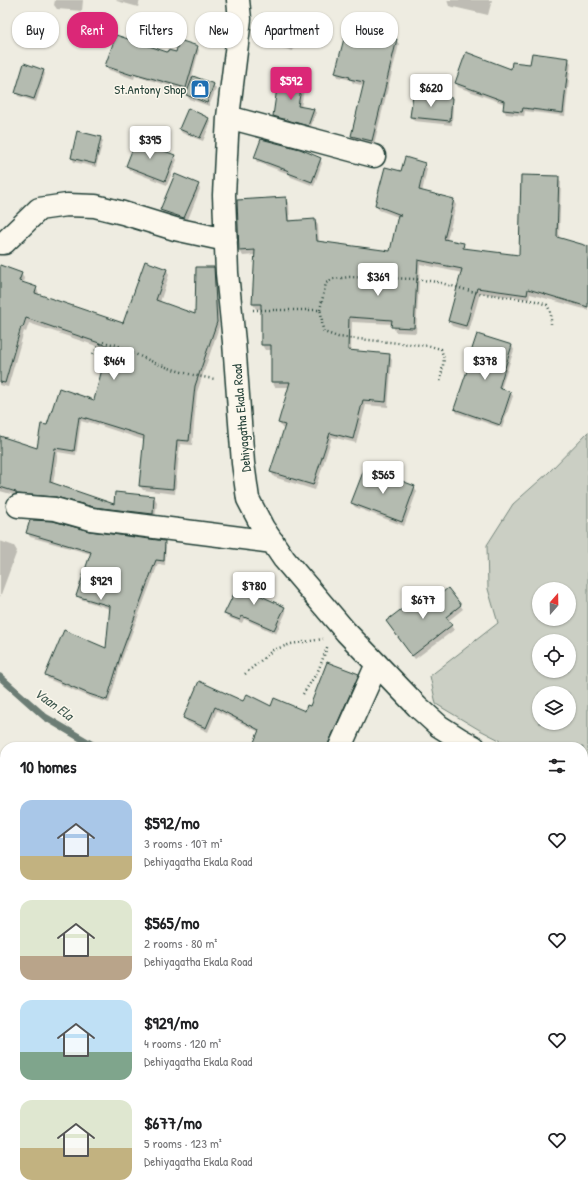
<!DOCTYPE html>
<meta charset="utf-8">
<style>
:root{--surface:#fff;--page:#f6f6f6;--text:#202124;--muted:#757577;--accent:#db2777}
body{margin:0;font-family:"Patrick Hand",sans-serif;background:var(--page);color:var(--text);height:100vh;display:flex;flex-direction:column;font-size:15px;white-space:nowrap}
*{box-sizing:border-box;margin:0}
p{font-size:13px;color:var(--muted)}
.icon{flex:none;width:22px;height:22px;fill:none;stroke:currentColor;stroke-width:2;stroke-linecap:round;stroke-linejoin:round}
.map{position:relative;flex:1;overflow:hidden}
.sheet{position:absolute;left:0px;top:742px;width:588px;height:456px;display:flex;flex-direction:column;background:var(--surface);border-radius:16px 16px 0 0;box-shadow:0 1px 3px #0004}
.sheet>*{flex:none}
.guide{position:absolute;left:12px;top:12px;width:564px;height:36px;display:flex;gap:8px}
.needle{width:26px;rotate:20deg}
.buttons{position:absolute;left:532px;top:582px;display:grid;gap:8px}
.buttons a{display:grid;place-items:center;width:44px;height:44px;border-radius:50%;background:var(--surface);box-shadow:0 1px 3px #0004;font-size:20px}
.price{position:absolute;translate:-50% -34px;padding:0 9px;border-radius:4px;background:#fff;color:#222;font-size:13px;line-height:26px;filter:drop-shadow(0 1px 2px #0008)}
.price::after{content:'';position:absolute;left:50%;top:24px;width:12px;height:9px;margin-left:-6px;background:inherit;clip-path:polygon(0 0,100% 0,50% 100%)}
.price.on{background:var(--accent);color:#fff}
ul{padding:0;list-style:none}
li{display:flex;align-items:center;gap:12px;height:100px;padding:0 20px}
li span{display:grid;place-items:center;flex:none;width:112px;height:80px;border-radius:12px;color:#555}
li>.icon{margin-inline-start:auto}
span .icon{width:48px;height:48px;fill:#fffc;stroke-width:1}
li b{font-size:17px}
h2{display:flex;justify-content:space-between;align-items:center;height:48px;padding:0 20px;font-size:17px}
.tag{padding:0 14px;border-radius:16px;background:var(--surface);box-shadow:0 1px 3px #0004;font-size:14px;line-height:36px}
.tag.on{background:var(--accent);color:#fff}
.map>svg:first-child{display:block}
.green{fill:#cbcfc4;stroke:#75867c;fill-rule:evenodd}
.shadow{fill:#0003}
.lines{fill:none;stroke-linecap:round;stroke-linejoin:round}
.stream{stroke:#6c7d74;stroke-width:7}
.building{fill:#b4bbb0;stroke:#1f3d34}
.minor-casing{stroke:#1f3d34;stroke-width:25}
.path{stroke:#1f3d34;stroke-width:2.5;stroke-dasharray:1 3;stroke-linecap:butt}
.minor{stroke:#fbf7ec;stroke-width:22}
.labels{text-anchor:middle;stroke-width:3;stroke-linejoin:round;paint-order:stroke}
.poi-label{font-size:13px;fill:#1f3d34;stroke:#fbf7ec;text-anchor:end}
.street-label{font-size:13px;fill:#1f3d34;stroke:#fbf7ec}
.water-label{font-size:14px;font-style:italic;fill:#455d54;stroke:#fbf7ec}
</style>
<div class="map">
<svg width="588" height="1198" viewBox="0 0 588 1198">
<rect width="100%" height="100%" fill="#eeece1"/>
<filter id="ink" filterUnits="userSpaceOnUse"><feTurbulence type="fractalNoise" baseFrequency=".025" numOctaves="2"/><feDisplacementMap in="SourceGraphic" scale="8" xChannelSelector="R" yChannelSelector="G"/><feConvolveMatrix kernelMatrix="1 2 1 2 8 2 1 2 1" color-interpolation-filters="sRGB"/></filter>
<g filter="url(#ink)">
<path class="green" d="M588,432v349l-5,-2v-32h-70l-35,-18 -42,-25 -6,-28 68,-53 -10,-34 -1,-44 26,-41 35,-31zM539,589h30v30h-30zM539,641h30v30h-30zM539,693h30v30h-30z
M583,818l5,3v377h-212v-5h207z"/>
<path class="shadow" d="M55,0h28l-1,11 -25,-2 -3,-4z
M116,0h24l-2,7 -21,-6z
M447,0h45l-4,15 -39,-9z
M297,24l2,4 -6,23 -35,-10 -2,-4z
M379,40h17l3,4 -25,100 -19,-4 -3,-4 13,-50 -12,-3 -2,-3 -13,-3 -2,-4z
M197,46l2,4 -7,27 21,8 3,4 -7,17 -20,-7 -2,-4 1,-4 -53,-15 -1,3 -25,-9 -3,-4 62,-13 9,1z
M568,59l3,4 -6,53 -40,-5 -1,5 -18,-2 -2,-4 1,-6 -47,-17 -2,-4z
M43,70l2,4 -9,28 -18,-6 -2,-4z
M302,79l3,4 -4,24 13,2 2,4 -6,16 -34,-9 -2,-4z
M451,99l2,4 -1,22 -38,-4 -3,-4z
M208,118l3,4 -8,19 -21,-8 -2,-4z
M100,137l3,4 -7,26 -22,-5 -2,-4z
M175,156l2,4 -10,25 -38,-15 -2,-4z
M255,158l65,1 2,4 -8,23 -23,-9 -2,-3 -32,-12z
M424,164l3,5 -5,23 31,8 3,5 -9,35 16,4 3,5 54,8 38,-80 3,5 -2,57 29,8v63l-58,-16 -1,5 -49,-6 -11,38 -17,-5 -3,-5 13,-48 -42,-9 -4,69 -21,-1 -2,-8 -41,-2 -1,29 38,4 3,5 -4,47 -22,-2 -10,38 -24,-6 -17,53 -41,-13 -3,-5 14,-43 -3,-1 -3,-5 10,-36h-14l-3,-5v-32h-7l-3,-5v-36h-6l-3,-5 2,-49 -12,1 -3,-5 -2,-50 48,-3 3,5 1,19 25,-2 3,5 1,17 72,10 7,-35 -19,-7 -3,-5 26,-32z
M198,185l2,4 -13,33 -24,-8 -2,-4z
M0,266l21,8 3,4 -1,5 13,5 3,5 -1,2 86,30 43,-55 2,5 -9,27 36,13 18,-47 2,5 3,54 -22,65 -5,53 -12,-1 -5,50 -32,-4 -3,-4 4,-46 -55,-18 -1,1 -7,-2 -5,34 -18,-3 -5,32 62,21 39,-8 3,5 -2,17 -137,-23 -18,-5v-53l38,11 10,-23 47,-25 13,-51 -79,-27 -3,9 -2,-1 -16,56 -8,-2z
M477,335l35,11 2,4 -13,39 9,3 3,4 -11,32 -45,-15 -2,-4 15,-46 -1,-2z
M414,487l3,4 -13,35 -49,-19 -3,-4z
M89,532l75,10 2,4 -1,19 -7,-1 -36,95 -13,44 -17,-5 -44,-19 -2,-4 61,-25 3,-41 -30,-10 -2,-4 13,-41 -61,-17 -2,-4z
M0,541l14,5 3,5 -17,46z
M260,587l2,4 -3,6 25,11 2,4 -10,22 -32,-15 -2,4 -15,-6 -2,-3z
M448,590l15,19 -15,12 6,9 -39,29 -26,-34 43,-23z
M358,675l3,4 -31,68h-77l6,-15 -42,-21 -9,21 -21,-10 -3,-4 16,-35 44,19 62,10 4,-5z
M0,755l5,2v24l-5,14z
M0,920l5,3v27l-5,-3z
M144,1193h34l-1,5h-34z
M256,1193h100l11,3 1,2h-114z"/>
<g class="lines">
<path class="stream" d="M0,677l45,40 51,30"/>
</g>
<path class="building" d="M262,14l36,10 -7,23 -36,-10z
M346,31l32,8 1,-5 18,5 -25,102 -21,-5 13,-54 -15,-3 1,-2 -15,-4z
M116,35l51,17 1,-2 8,2 3,-12 19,6 -12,42 -53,-15 -1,2 -27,-9z
M466,52l45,17 1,-7 18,2 2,-11 37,5 -6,55 -40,-5 -1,4 -19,-2 1,-9 -49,-18z
M24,63l20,7 -10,29 -19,-6z
M279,74l24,4 -5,28 16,3 -6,17 -35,-10z
M193,76l21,8 -7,19 -21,-8z
M413,95l39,3 -2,23 -40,-4z
M188,108l21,10 -9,20 -21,-9z
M77,131l24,6 -6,27 -24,-6z
M261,139l39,10 21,9 -9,24 -24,-9 1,-2 -35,-13z
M136,140l39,15 -10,26 -39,-15z
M405,157l20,6 -6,27 35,9 -10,40 20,4 -1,5 56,7 2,-80 38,1 -2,61 31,9v61l-60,-18 -1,6 -50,-7 -11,38 -18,-5 14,-52 -44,-9 -4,68 -23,-1 1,-7 -43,-3 -1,33 42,4 -4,48 -23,-2 -10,39 -23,-6 -17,52 -43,-13 15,-47 -7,-2 12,-41h-19v-37h-10v-41h-9l3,-54 -16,1 -2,-51 49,-3 2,24 27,-2 2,22 73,10 8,-36h3l-26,-10 10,-38 16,4z
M175,174l24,10 -15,34 -24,-8z
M145,261l22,8 -11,31 39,14 1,-47h18l3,55 -22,64 -6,55 -12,-1 -4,49 -34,-3 5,-50 -58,-18v1l-7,-2 -5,34 -19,-3 -5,34 64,22 1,-12 39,4 -1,18 -60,-7 -37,-10 -40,-3v-2l-16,-5v-51l37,12 4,-24 6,1 12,-37 35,12 14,-54 -82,-28 -3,9h-2l-16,56 -5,-1v-117l22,8 -3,8 18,6 -2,6 88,30z
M477,334l35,11 -13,43 12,4 -11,33 -46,-16 16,-47 -2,-1z
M365,467l50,19 -13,36 -51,-19z
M30,520l23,1 36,10 76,10 -1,20 -8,-1 -35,94 -14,46 -18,-6 -44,-19 19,-45 42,18 4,-42 -34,-10 15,-44 -65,-19z
M242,577l19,9 -4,8 28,13 -11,23 -32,-14 -2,4 -16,-6z
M448,588l13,17 -15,12 6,8 -40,31 -26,-35 39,-30 7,10z
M327,662l32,12 -30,68 -1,5h-76l7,-17 -44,-23 -9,21 -23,-10 16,-37 44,20 4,-7 24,12 3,-8 31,13 2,-6 3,1z"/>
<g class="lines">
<g class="minor-casing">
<path id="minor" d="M238,0l2,19 -12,98 -4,78 3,78 7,69 9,121 5,36 15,29 21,31 62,73 71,74 22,20 22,14 13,7
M228,117l146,39
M0,243h4l35,-34 28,-4 28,1 28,7 52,16 51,11
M18,506l37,3 36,10 182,23
M340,747l37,-83
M583,797l5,2
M0,1052l2,-9 3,-42
M0,1174l5,2
M61,1193l17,5
M6,1198l1,-5
M100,1198l2,-5"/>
</g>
<path class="path" d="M253,310h67c3,8 1,15 4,22l14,5 92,9 11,3 3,10 -4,24
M320,310l6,-27 7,-4 17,-2 65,2 22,3 41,11 58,8 11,4 4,8v11
M93,354l9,-12 15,3c33,17 62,29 98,34
M245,674l28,-24 18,-6 32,-5
M303,694l15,-23 10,-26"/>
<use href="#minor" class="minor"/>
</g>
</g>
<defs>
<g id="shop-square" transform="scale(1)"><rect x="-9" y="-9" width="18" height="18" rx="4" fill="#1f6fb2" stroke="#fbf7ec"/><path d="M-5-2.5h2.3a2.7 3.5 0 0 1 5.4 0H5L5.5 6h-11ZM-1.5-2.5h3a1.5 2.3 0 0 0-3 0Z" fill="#fff"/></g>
</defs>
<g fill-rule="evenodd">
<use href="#shop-square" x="200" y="89"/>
</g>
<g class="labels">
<g class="poi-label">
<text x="186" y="94">St.Antony Shop</text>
</g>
<g class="street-label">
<text transform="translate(241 418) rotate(-95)" y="5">Dehiyagatha Ekala Road</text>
</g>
<g class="water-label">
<text transform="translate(54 704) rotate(36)" y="5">Vaan Ela</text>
</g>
</g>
</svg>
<div class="buttons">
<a><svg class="needle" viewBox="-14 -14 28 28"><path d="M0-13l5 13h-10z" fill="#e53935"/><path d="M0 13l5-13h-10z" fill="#757577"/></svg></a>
<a><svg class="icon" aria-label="locate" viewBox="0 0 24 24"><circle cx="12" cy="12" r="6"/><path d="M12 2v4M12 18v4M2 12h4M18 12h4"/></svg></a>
<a><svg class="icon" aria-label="layers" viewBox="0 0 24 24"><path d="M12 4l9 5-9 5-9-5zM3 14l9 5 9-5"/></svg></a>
</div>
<b class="price on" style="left:291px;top:101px">$592</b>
<b class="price" style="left:431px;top:108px">$620</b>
<b class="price" style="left:150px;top:160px">$395</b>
<b class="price" style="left:378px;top:297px">$369</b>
<b class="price" style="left:114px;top:381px">$464</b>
<b class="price" style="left:485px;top:381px">$378</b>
<b class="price" style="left:383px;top:495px">$565</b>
<b class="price" style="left:101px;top:601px">$929</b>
<b class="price" style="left:254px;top:606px">$780</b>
<b class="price" style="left:423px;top:620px">$677</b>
<div class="guide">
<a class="tag">Buy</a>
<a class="tag on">Rent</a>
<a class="tag">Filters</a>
<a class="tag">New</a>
<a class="tag">Apartment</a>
<a class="tag">House</a>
</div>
<section class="sheet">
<h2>10 homes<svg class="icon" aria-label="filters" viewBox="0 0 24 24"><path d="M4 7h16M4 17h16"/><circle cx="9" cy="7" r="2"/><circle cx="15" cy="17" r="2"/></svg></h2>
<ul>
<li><span style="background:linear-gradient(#a9c7e8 70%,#c2b280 0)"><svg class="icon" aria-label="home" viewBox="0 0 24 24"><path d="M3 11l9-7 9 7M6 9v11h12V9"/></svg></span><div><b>$592/mo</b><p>3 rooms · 107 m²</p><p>Dehiyagatha Ekala Road</p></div><svg class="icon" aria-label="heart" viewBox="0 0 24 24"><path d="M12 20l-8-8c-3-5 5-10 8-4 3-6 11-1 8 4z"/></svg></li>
<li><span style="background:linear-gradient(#dfe7d0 70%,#b9a48a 0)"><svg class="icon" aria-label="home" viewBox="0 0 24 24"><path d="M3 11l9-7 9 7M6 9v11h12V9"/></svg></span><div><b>$565/mo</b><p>2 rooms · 80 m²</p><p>Dehiyagatha Ekala Road</p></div><svg class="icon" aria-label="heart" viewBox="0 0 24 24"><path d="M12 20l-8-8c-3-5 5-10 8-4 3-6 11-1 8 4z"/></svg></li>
<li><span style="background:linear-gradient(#bfe0f5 65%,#7fa58c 0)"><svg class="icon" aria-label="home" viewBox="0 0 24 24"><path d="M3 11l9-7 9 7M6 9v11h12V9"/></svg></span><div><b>$929/mo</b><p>4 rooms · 120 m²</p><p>Dehiyagatha Ekala Road</p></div><svg class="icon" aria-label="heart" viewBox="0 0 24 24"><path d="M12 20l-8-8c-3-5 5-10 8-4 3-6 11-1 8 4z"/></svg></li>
<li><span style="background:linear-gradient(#dfe7d0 60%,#c2b280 0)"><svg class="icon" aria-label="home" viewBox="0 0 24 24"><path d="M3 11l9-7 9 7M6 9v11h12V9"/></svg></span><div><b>$677/mo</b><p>5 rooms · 123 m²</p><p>Dehiyagatha Ekala Road</p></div><svg class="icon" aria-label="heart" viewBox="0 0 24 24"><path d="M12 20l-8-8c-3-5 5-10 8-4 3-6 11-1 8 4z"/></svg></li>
</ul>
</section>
</div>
